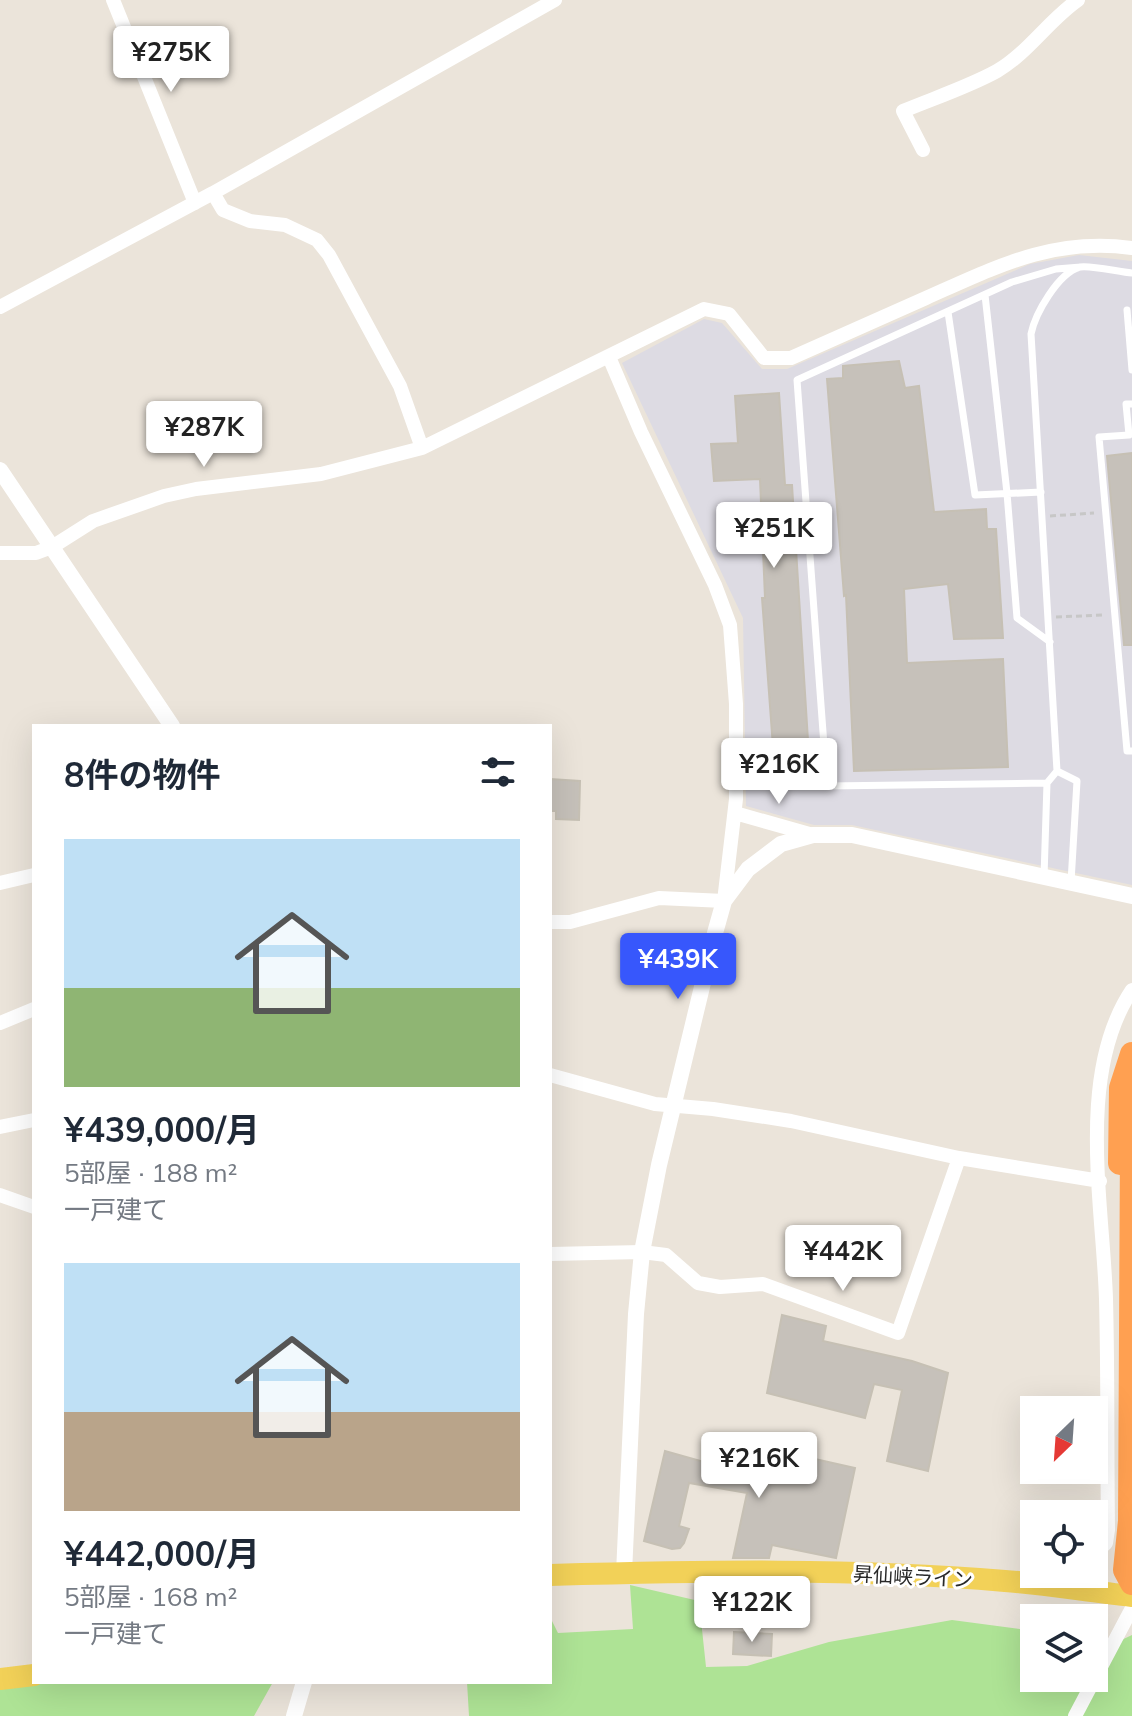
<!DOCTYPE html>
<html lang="ja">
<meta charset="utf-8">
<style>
:root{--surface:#fff;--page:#f6f6f7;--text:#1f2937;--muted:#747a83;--accent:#3757fc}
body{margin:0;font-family:Mulish,"Noto Sans JP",sans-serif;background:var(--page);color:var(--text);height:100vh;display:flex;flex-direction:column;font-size:30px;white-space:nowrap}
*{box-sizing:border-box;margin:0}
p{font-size:26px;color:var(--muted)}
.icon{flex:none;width:44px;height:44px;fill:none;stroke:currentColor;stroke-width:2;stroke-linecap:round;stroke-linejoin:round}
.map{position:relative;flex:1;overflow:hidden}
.drawer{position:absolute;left:32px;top:724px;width:520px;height:960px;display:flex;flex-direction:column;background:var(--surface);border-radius:0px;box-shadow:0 8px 32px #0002}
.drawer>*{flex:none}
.needle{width:52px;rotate:205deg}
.tools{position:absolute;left:1020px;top:1396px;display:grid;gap:16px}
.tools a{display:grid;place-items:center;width:88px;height:88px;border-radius:0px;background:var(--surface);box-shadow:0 8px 32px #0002;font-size:40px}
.price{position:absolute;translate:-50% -68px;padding:0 18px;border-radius:8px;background:#fff;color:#222;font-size:26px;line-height:52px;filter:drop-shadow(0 2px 4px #0008)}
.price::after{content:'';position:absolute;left:50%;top:48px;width:24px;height:18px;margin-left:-12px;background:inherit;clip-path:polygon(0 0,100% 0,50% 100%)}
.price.current{background:var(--accent);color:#fff}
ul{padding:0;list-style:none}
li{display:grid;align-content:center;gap:16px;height:424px;padding:0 32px}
li span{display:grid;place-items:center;height:248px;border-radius:0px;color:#555}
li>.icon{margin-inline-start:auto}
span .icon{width:144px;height:144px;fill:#fffc;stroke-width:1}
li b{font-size:34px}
h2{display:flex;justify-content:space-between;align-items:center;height:96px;padding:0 32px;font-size:34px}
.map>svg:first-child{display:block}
.industrial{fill:#dddbe3}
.green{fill:#aee395}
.building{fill:#c6c1ba;stroke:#c6c0b4;stroke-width:2}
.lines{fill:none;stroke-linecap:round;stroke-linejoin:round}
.path{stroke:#c7c7c7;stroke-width:3;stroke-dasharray:6 4;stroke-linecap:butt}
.service{stroke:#fff;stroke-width:7}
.minor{stroke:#fff;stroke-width:14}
.tertiary{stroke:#fff;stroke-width:16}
.primary{stroke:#f2d158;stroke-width:22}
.motorway{stroke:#ffa051;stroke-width:24}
.labels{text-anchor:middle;stroke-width:6;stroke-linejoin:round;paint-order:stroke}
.street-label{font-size:20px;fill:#292929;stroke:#fff}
</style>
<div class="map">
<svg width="1132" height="1716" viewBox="0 0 1132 1716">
<rect width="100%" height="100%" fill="#ebe4da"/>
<path class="industrial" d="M1079,255l53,6v624l-280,-60h-38l-68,-19 -3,-188 -121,-255 82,-44 18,4 40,46h25l243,-105z"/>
<path class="green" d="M630,1585l69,16 7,66 41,-1 82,-24 123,-22 82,11v47h60v-25l38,-18v81h-663l-2,-34h83v-65l8,16 75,-4z
M34,1682h239l-19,34h-254v-30z"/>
<path class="building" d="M899,361l6,27 14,-2 15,126 52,-3 1,20h9l7,109 -49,1 -6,-55 -44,5 3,74 96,-4 5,108 -154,4 -8,-176 -2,1 -17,-217 16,-1v-12z
M779,393l6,92h7l18,288 -35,1 -13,-176h3l-5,-119 -46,2 -3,-37 27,-1 -3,-47z
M1132,453v192h-8l-17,-189z
M550,779l30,2 -1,39 -23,-1v-8h-6z
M782,1315l44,11 -3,15 89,20 36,12 -20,98 -41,-10 15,-71 -28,-6 -9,34 -98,-25z
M714,1442l41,11 2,-7 98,22 -19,90 -64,-13 -3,13h-36l14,-65 -58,-10 -10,43 10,3 -5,14 -4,5 -8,1 -28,-8 21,-90 46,13z
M734,1632l38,2 -1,22 -38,-2z"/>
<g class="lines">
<path class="path" d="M1050,516l44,-3
M1056,617l48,-2"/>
<path class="service" d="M985,295l22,198 10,125 33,24
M1127,310l5,60
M948,312l27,183 66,-3
M1132,404h-6l3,31 -30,2 28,314h5
M1047,783l-220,3 -30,-406 215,-98 44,-13 25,-2
M1044,877l3,-94 10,-12
M1071,882l6,-101 -20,-10 -26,-437c4,-20 27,-61 49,-67 11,-2 39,5 52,6"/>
<path class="minor" d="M113,0l82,203
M923,150l-20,-39c31,-13 65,-24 94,-40 31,-18 52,-51 81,-71
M213,193l10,17 27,11 35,4 32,15 12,15 71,131 22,62
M0,307l213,-114 342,-193
M0,553h36l16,-6 41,-26 71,-25 32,-7 125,-15 101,-26 282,-139 25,5 35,44h27c45,-20 90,-40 135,-60 70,-31 127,-61 206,-50
M735,813l78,22
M0,883l34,-8
M550,922h20l89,-24 65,3 12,-102v-95l-6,-79 -15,-40 -74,-153 -32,-75
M0,1023l34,-14
M550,1075l105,29 58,5 78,12 168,37 141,23
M0,1127l34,-7
M0,1195l34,12
M550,1254l92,-2 24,3 32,28 22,4 43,-3 135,49 61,-175
M1094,1554l12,-11 2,-13c-1,-77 0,-154 -2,-231 -3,-95 -30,-226 26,-309
M1075,1716l57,-108"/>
<path class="tertiary" d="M0,470l172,256
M624,1573l12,-259 6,-62 17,-87 56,-232 9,-32 24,-32 33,-25 32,-9h39l280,61
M294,1716l10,-34"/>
<path class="primary" d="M550,1575c152,-4 304,-7 455,6 43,3 85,11 127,15
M0,1679l34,-4"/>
<path class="motorway" d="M1132,1145l-2,376 -5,49 7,13
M1120,1163l1,-75 11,-34"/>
</g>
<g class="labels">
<g class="street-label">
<text transform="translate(913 1577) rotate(3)" y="7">昇仙峡ライン</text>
</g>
</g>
</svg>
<div class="tools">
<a><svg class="needle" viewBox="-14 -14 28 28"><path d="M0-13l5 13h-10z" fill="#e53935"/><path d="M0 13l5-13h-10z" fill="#747a83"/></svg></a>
<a><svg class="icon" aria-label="locate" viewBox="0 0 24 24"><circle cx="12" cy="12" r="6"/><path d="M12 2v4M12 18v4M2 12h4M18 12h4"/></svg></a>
<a><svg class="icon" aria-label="layers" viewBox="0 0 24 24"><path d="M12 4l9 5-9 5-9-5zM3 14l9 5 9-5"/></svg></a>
</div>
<b class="price" style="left:171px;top:94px">¥275K</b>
<b class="price" style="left:204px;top:469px">¥287K</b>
<b class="price" style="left:774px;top:570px">¥251K</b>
<b class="price" style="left:779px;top:806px">¥216K</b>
<b class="price current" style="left:678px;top:1001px">¥439K</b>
<b class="price" style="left:843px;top:1293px">¥442K</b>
<b class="price" style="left:759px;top:1500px">¥216K</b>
<b class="price" style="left:752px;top:1644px">¥122K</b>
<section class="drawer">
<h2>8件の物件<svg class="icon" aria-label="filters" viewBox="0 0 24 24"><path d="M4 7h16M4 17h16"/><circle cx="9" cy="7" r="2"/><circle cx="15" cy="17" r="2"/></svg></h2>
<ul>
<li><span style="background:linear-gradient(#bfe0f5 60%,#8fb573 0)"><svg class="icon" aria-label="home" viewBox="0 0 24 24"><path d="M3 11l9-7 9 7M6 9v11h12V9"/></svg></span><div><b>¥439,000/月</b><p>5部屋 · 188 m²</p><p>一戸建て</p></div></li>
<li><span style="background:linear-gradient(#bfe0f5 60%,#b9a48a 0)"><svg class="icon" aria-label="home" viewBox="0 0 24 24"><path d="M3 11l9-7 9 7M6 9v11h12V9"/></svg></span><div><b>¥442,000/月</b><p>5部屋 · 168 m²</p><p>一戸建て</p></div></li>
</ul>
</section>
</div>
